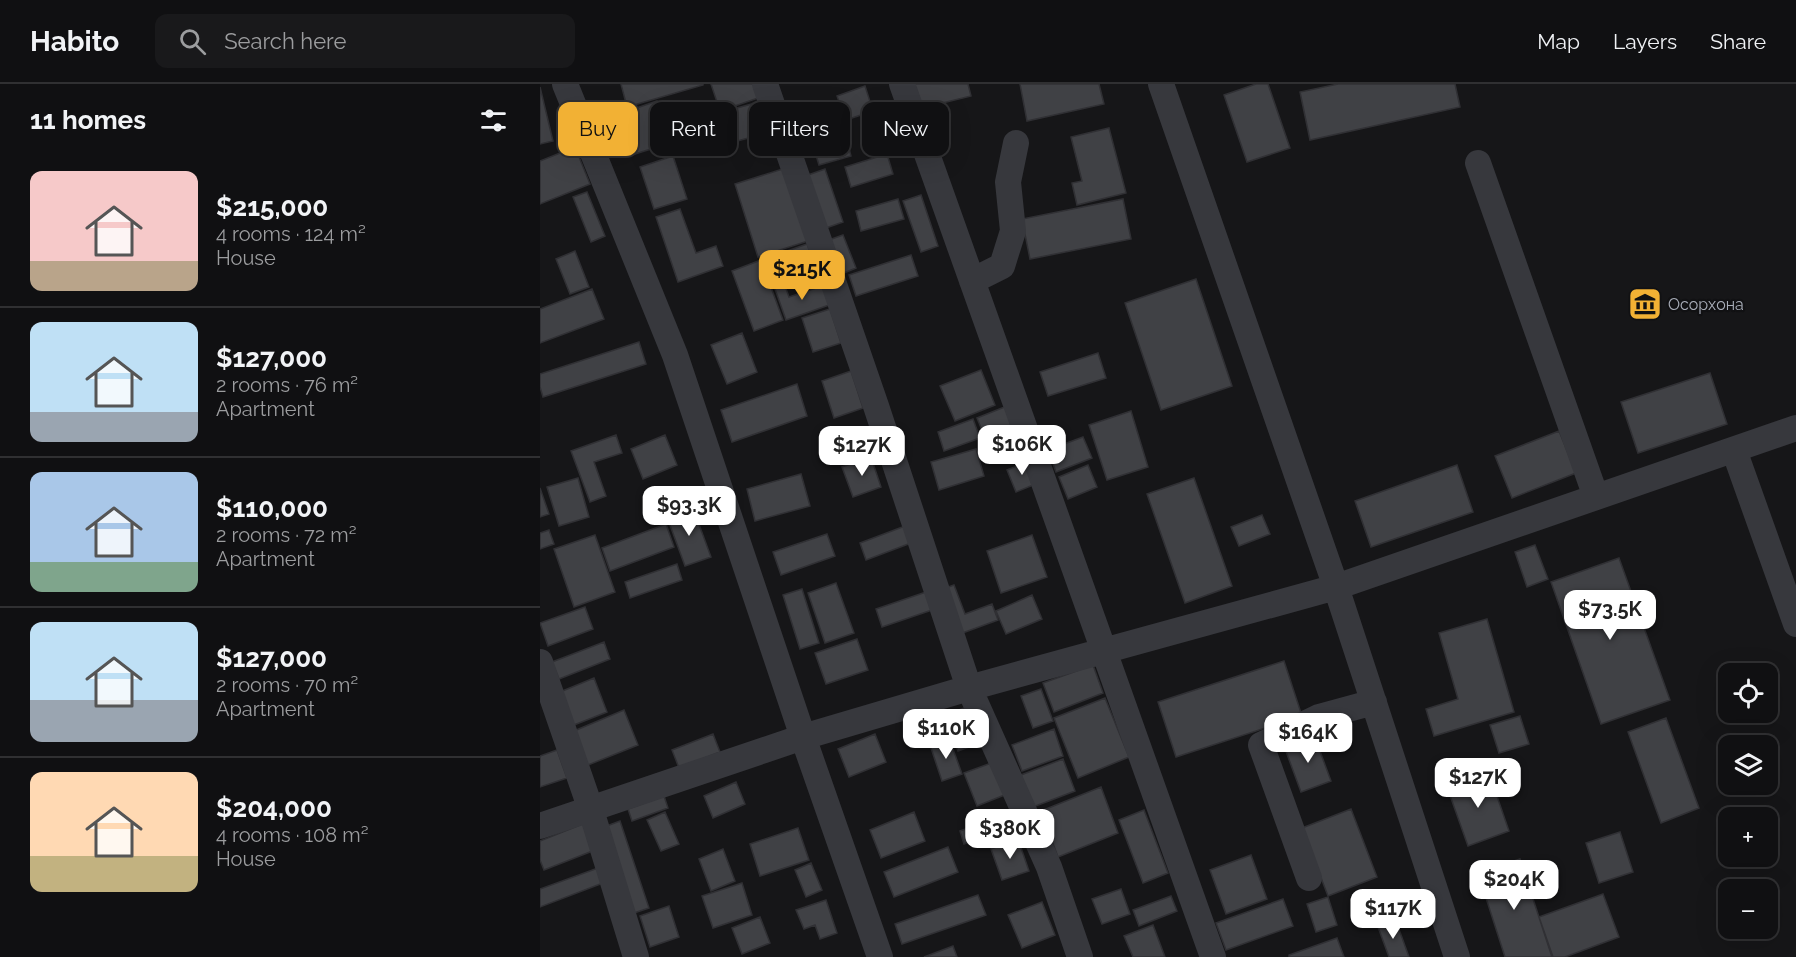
<!DOCTYPE html>
<meta charset="utf-8">
<style>
:root{--surface:#101012;--page:#19191b;--text:#f1f3f6;--muted:#9c9d9f;--line:#303032;--accent:#f2b134}
body{margin:0;font-family:Raleway,sans-serif;background:var(--page);color:var(--text);height:100vh;display:flex;flex-direction:column;font-size:22px;white-space:nowrap}
*{box-sizing:border-box;margin:0}
p{font-size:20px;color:var(--muted)}
.icon{flex:none;width:33px;height:33px;fill:none;stroke:currentColor;stroke-width:2;stroke-linecap:round;stroke-linejoin:round}
.map{position:relative;flex:1;overflow:hidden}
.details{display:flex;flex-direction:column;background:var(--surface);width:540px}
.details>*{flex:none}
.top-card{position:absolute;left:18px;top:18px;width:570px;height:54px;display:flex;gap:12px}
.fabs{position:absolute;left:1178px;top:579px;display:grid;gap:12px}
.fabs a{display:grid;place-items:center;width:60px;height:60px;border-radius:12px;background:var(--surface);box-shadow:0 6px 24px #0002,0 0 0 2px var(--line);font-size:30px}
.price{position:absolute;translate:-50% -51px;padding:0 14px;border-radius:12px;background:#fff;color:#222;font-size:20px;line-height:39px;filter:drop-shadow(0 2px 3px #0008)}
.price::after{content:'';position:absolute;left:50%;top:36px;width:18px;height:14px;margin-left:-9px;background:inherit;clip-path:polygon(0 0,100% 0,50% 100%)}
.price.on{background:var(--accent);color:#111}
ul{padding:0;list-style:none}
li{display:flex;align-items:center;gap:18px;height:150px;padding:0 30px}
li+li{border-top:2px solid var(--line)}
li span{display:grid;place-items:center;flex:none;width:168px;height:120px;border-radius:12px;color:#555}
li>.icon{margin-inline-start:auto}
span .icon{width:72px;height:72px;fill:#fffc;stroke-width:1}
li b{font-size:26px}
h2{display:flex;justify-content:space-between;align-items:center;height:72px;padding:0 30px;font-size:26px}
.pill{padding:0 21px;border-radius:12px;background:var(--surface);box-shadow:0 6px 24px #0002,0 0 0 2px var(--line);font-size:21px;line-height:54px}
.pill.on{background:var(--accent);color:#111}
header{display:flex;align-items:center;gap:36px;box-sizing:border-box;height:84px;padding:0 30px;background:var(--surface);border-bottom:2px solid var(--line)}
header strong{font-size:28px}
nav{display:flex;gap:33px;margin-inline-start:auto;font-size:21px}
.search{width:420px;height:54px;background:var(--page);display:flex;align-items:center;gap:15px;box-sizing:border-box;padding:0 21px;border-radius:12px;color:var(--muted);font-size:22px}
main{display:flex;flex:1;min-height:0}
.map>svg:first-child{display:block}
.building{fill:#404145;stroke:#303034;stroke-width:1.5}
.lines{fill:none;stroke-linecap:round;stroke-linejoin:round}
.minor{stroke:#37383d;stroke-width:26}
.labels{text-anchor:middle;stroke-width:4.5;stroke-linejoin:round;paint-order:stroke}
.poi-label{font-size:16px;fill:#a8adb8;stroke:#111113;text-anchor:start}
</style>
<header>
<strong>Habito</strong>
<div class="search"><svg class="icon" aria-label="search" viewBox="0 0 24 24"><circle cx="10" cy="10" r="6"/><path d="M15 15l6 6"/></svg>Search here</div>
<nav><a>Map</a><a>Layers</a><a>Share</a></nav>
</header>
<main>
<section class="details">
<h2>11 homes<svg class="icon" aria-label="filters" viewBox="0 0 24 24"><path d="M4 7h16M4 17h16"/><circle cx="9" cy="7" r="2"/><circle cx="15" cy="17" r="2"/></svg></h2>
<ul>
<li><span style="background:linear-gradient(#f6c9c9 75%,#b9a48a 0)"><svg class="icon" aria-label="home" viewBox="0 0 24 24"><path d="M3 11l9-7 9 7M6 9v11h12V9"/></svg></span><div><b>$215,000</b><p>4 rooms · 124 m²</p><p>House</p></div></li>
<li><span style="background:linear-gradient(#bfe0f5 75%,#9aa5b1 0)"><svg class="icon" aria-label="home" viewBox="0 0 24 24"><path d="M3 11l9-7 9 7M6 9v11h12V9"/></svg></span><div><b>$127,000</b><p>2 rooms · 76 m²</p><p>Apartment</p></div></li>
<li><span style="background:linear-gradient(#a9c7e8 75%,#7fa58c 0)"><svg class="icon" aria-label="home" viewBox="0 0 24 24"><path d="M3 11l9-7 9 7M6 9v11h12V9"/></svg></span><div><b>$110,000</b><p>2 rooms · 72 m²</p><p>Apartment</p></div></li>
<li><span style="background:linear-gradient(#bfe0f5 65%,#9aa5b1 0)"><svg class="icon" aria-label="home" viewBox="0 0 24 24"><path d="M3 11l9-7 9 7M6 9v11h12V9"/></svg></span><div><b>$127,000</b><p>2 rooms · 70 m²</p><p>Apartment</p></div></li>
<li><span style="background:linear-gradient(#ffd9b3 70%,#c2b280 0)"><svg class="icon" aria-label="home" viewBox="0 0 24 24"><path d="M3 11l9-7 9 7M6 9v11h12V9"/></svg></span><div><b>$204,000</b><p>4 rooms · 108 m²</p><p>House</p></div></li>
</ul>
</section>
<div class="map">
<svg width="1256" height="873" viewBox="0 0 1256 873">
<rect width="100%" height="100%" fill="#161618"/>
<path class="building" d="M81,0h82v1l-76,22z
M171,0h49l4,12 -44,15z
M367,0h61l3,12 -57,14z
M480,0h79l5,20 -77,17z
M716,0h12l22,64 -43,14 -23,-67z
M798,0h117l5,23 -150,33 -10,-48z
M325,2l8,25 -27,9 -9,-24z
M0,3l13,54 -13,3z
M117,17l13,42 -35,11 -13,-41z
M219,18l8,31 -37,10 -8,-31z
M303,42l8,30 -32,9 -9,-30z
M569,44l17,65 -49,12 -5,-22 10,-2 -11,-44z
M35,63l15,37 -50,20v-43z
M347,70l6,20 -42,13 -6,-20z
M133,72l14,43 -33,10 -14,-42z
M249,83l22,73 -53,17 -23,-73z
M285,85l18,53 -17,6 -18,-53z
M47,108l18,44 -14,6 -18,-45z
M381,111l17,51 -17,6 -18,-51z
M358,115l6,20 -43,12 -5,-20z
M583,115l8,40 -101,20 -8,-40z
M140,125l16,44 20,-7 7,20 -45,16 -22,-65z
M303,151l13,33 -17,7 -13,-34z
M267,160l9,24 -40,14 -9,-24z
M35,167l14,36 -19,7 -14,-35z
M371,171l7,21 -62,20 -7,-21z
M221,176l22,60 -29,11 -22,-60z
M656,195l36,107 -71,24 -36,-107z
M244,199l5,14 36,-12 7,19 -46,16 -12,-34z
M52,205l12,30 -64,24v-34z
M290,225l11,34 -28,9 -11,-34z
M202,249l15,39 -30,12 -16,-39z
M99,258l7,22 -103,33 -3,-10v-13z
M558,269l8,25 -58,18 -8,-24z
M441,286l14,35 -40,16 -15,-35z
M311,287l12,37 -29,10 -12,-37z
M1170,289l17,51 -89,29 -17,-51z
M257,300l10,32 -75,26 -11,-32z
M467,322l13,32 -30,12 -13,-32z
M591,327l17,56 -41,13 -18,-55z
M433,335l7,19 -36,13 -6,-19z
M1019,347l17,42 -64,25 -17,-42z
M76,351l6,18 -28,9 12,34 -16,6 -19,-51z
M125,351l12,30 -34,14 -12,-30z
M543,353l9,21 -36,14 -8,-22z
M436,365l8,27 -45,14 -8,-28z
M331,373l10,30 -28,10 -11,-30z
M489,377l9,22 -22,9 -9,-22z
M548,381l9,22 -29,12 -9,-22z
M917,381l16,47 -102,35 -16,-46z
M261,390l9,32 -55,15 -8,-32z
M38,394l11,39 -30,9 -12,-39z
M654,394l38,108 -47,17 -38,-109z
M0,404l9,26 -9,3z
M153,424l18,49 -26,9 -18,-49z
M722,431l8,19 -31,12 -8,-19z
M126,440l8,23 -64,24 -8,-23z
M365,442l6,17 -45,17 -6,-17z
M9,446l5,14 -14,5v-16z
M287,450l8,22 -54,19 -8,-23z
M55,451l20,57 -41,15 -20,-58z
M492,451l15,42 -46,16 -14,-42z
M995,461l13,34 -21,8 -12,-35z
M1079,474l51,142 -69,24 -50,-142z
M137,480l5,16 -52,18 -5,-16z
M296,499l18,50 -29,10 -17,-50z
M414,501l11,29 27,-10 6,16 -41,15 -17,-45z
M262,505l17,54 -19,6 -17,-54z
M386,508l6,18 -50,17 -6,-18z
M492,511l10,24 -36,15 -10,-23z
M45,523l8,22 -45,17 -8,-23z
M947,535l27,93 -80,24 -8,-27 32,-10 -19,-66z
M317,555l11,31 -42,14 -11,-31z
M64,558l6,17 -51,20 -7,-17z
M744,577l18,55 -126,41 -18,-55z
M553,581l10,28 -49,19 -11,-29z
M54,594l13,34 -33,13 -14,-33z
M501,605l12,32 -20,7 -12,-32z
M565,614l24,59 -51,21 -24,-60z
M427,623l13,36 -22,8 -13,-36z
M84,626l14,35 -50,20 -14,-34z
M980,632l9,28 -30,9 -9,-28z
M1126,634l33,90 -38,15 -33,-91z
M514,645l9,27 -41,15 -10,-26z
M173,650l7,18 -41,16 -7,-18z
M335,650l11,28 -37,15 -11,-28z
M774,651l17,46 -30,11 -17,-46z
M409,654l13,36 -20,7 -12,-36z
M17,666l10,28 -27,9v-31z
M523,675l12,32 -42,16 -12,-32z
M454,678l13,32 -30,12 -13,-33z
M949,689l20,58 -41,15 -21,-59z
M196,698l9,22 -32,14 -9,-22z
M561,703l17,46 -60,24 -17,-46z
M124,712l4,12 -36,13 -4,-12z
M811,725l26,68 -49,19 -26,-68z
M604,726l24,63 -25,10 -24,-63z
M125,728l14,32 -18,7 -14,-31z
M374,728l11,29 -44,17 -11,-28z
M473,728l5,13 -54,19 -4,-13z
M80,737l29,87 -15,5 -30,-86z
M45,739l10,27 -51,20 -4,-10v-19z
M258,744l11,32 -49,16 -10,-32z
M1080,748l13,40 -34,11 -13,-40z
M478,755l11,32 -27,9 -11,-31z
M408,763l10,25 -64,25 -10,-25z
M183,765l12,32 -24,10 -12,-32z
M711,771l16,44 -41,15 -16,-44z
M980,775l32,98h-47l-27,-84z
M271,779l11,27 -16,7 -11,-27z
M58,784l5,15 -63,24v-18z
M202,799l10,32 -39,13 -11,-32z
M581,805l9,25 -28,10 -10,-25z
M1063,810l16,43 -54,20h-12l-14,-40z
M438,811l8,20 -84,29 -7,-20z
M631,812l6,15 -38,15 -6,-16z
M788,813l9,28 -21,7 -9,-28z
M743,815l10,27 -67,24 -10,-27z
M286,816l11,33 -17,6 -5,-14 -11,4 -8,-19z
M502,818l13,33 -33,13 -14,-33z
M129,822l10,31 -29,10 -10,-31z
M220,833l10,26 -28,11 -10,-26z
M856,837l13,36h-20l-11,-30z
M613,841l12,32h-32l-9,-21z
M797,854l7,19h-55v-2z
M413,862l4,11h-33z"/>
<g class="lines">
<path class="minor" d="M25,0l110,271 128,382 77,220
M225,0l111,322 93,282 80,179 31,90
M362,0l311,873
M621,0l175,503 121,370
M938,79l118,334
M432,197l30,-15 11,-35 -5,-49 8,-39
M1194,366l62,174
M0,578l50,145 46,150
M0,742l263,-89 166,-49 367,-101 460,-159
M769,794l-48,-133 58,-28 55,-15"/>
</g>
<defs>
<g id="museum-square" transform="scale(1.725)"><rect x="-9" y="-9" width="18" height="18" rx="4" fill="#f2b134" stroke="#111113"/><path d="M0-6L6-3V-2H-6V-3ZM-5-1h2V3h-2ZM-1-1h2V3h-2ZM3-1h2V3H3ZM-6 4H6V6H-6Z" fill="#111"/></g>
</defs>
<g fill-rule="evenodd">
<use href="#museum-square" x="1105" y="220"/>
</g>
<g class="labels">
<g class="poi-label">
<text x="1128" y="226">Осорхона</text>
</g>
</g>
</svg>
<div class="fabs">
<a><svg class="icon" aria-label="locate" viewBox="0 0 24 24"><circle cx="12" cy="12" r="6"/><path d="M12 2v4M12 18v4M2 12h4M18 12h4"/></svg></a>
<a><svg class="icon" aria-label="layers" viewBox="0 0 24 24"><path d="M12 4l9 5-9 5-9-5zM3 14l9 5 9-5"/></svg></a>
<a>+</a>
<a>−</a>
</div>
<b class="price on" style="left:262px;top:217px">$215K</b>
<b class="price" style="left:482px;top:392px">$106K</b>
<b class="price" style="left:322px;top:393px">$127K</b>
<b class="price" style="left:149px;top:453px">$93.3K</b>
<b class="price" style="left:1070px;top:557px">$73.5K</b>
<b class="price" style="left:406px;top:676px">$110K</b>
<b class="price" style="left:768px;top:680px">$164K</b>
<b class="price" style="left:938px;top:725px">$127K</b>
<b class="price" style="left:470px;top:776px">$380K</b>
<b class="price" style="left:974px;top:827px">$204K</b>
<b class="price" style="left:853px;top:856px">$117K</b>
<div class="top-card">
<a class="pill on">Buy</a>
<a class="pill">Rent</a>
<a class="pill">Filters</a>
<a class="pill">New</a>
</div>
</div>
</main>
